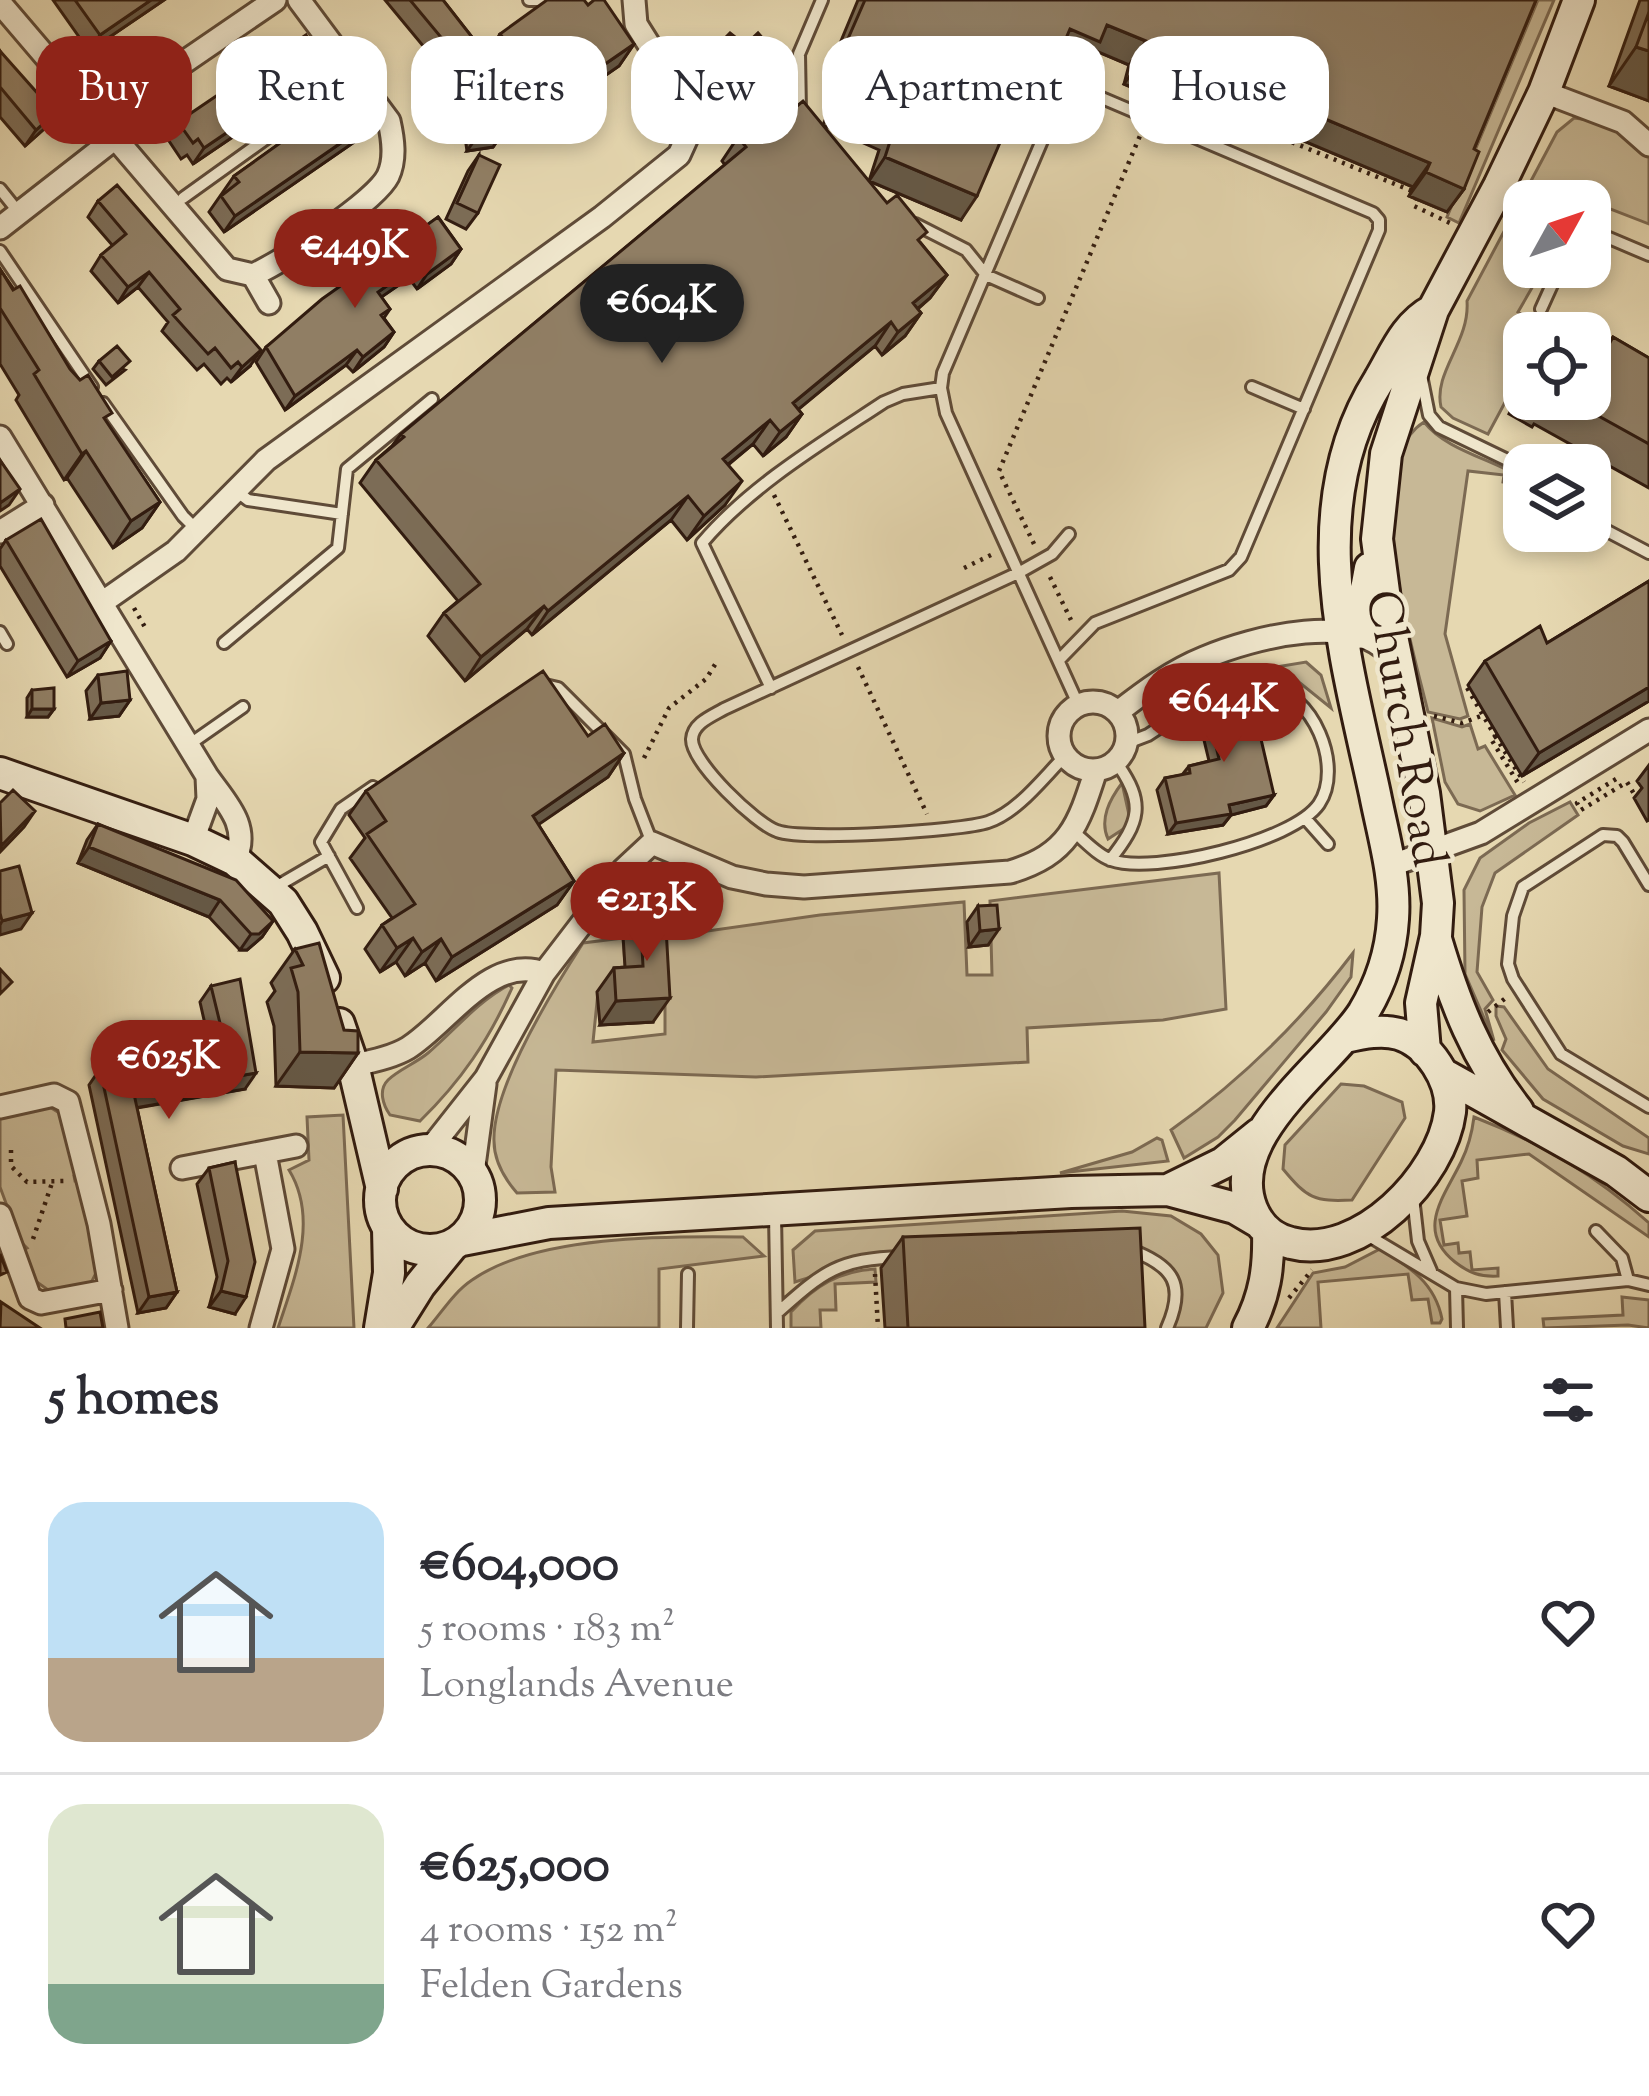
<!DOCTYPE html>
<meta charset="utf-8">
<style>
:root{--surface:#fff;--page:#f7f7f7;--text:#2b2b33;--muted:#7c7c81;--line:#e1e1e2;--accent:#8f2418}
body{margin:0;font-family:"Sorts Mill Goudy",serif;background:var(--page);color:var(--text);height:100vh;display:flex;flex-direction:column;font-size:45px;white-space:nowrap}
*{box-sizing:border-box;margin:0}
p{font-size:39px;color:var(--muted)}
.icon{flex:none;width:66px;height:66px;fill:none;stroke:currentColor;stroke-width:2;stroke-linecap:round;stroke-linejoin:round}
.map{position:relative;height:1328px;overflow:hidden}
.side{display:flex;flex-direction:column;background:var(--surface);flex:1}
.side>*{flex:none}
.hud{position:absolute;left:36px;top:36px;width:1578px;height:108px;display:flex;gap:24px}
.needle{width:78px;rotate:50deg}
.controls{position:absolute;left:1503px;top:180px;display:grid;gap:24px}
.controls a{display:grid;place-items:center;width:108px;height:108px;border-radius:24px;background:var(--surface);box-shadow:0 6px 18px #0003;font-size:60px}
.price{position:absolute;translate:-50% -102px;padding:0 27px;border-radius:42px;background:var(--accent);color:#fff;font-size:39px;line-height:78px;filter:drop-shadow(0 3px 6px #0008)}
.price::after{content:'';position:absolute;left:50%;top:72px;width:36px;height:27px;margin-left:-18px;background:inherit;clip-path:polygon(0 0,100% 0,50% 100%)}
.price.selected{background:#222;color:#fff}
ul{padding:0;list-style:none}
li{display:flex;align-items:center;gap:36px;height:300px;padding:0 48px}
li+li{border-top:3px solid var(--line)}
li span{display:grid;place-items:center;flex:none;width:336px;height:240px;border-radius:36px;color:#555}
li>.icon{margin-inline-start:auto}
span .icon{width:144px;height:144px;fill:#fffc;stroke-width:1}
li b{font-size:51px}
h2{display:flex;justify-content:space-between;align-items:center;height:144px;padding:0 48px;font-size:51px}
.chip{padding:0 42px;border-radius:36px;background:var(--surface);box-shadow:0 6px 18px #0003;font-size:42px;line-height:108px}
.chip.selected{background:var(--accent);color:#fff}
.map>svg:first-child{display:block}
.green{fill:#c7b896;stroke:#7c6a53;stroke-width:3}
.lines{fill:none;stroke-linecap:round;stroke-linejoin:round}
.lane-casing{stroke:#5f4b38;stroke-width:16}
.street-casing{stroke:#5f4b38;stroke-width:27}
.secondary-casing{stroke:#321c10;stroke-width:36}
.path{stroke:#321c10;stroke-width:4.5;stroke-dasharray:3 6;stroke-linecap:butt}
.lane{stroke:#efe6cc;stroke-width:10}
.street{stroke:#efe6cc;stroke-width:21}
.secondary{stroke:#efe6cc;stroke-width:30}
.wall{fill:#7c6c56;stroke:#321c10;stroke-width:3}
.shaded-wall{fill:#655846;stroke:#321c10;stroke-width:3}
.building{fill:#907e64;stroke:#321c10;stroke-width:3}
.labels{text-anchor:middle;stroke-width:9;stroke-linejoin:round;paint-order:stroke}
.street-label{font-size:48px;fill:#321c10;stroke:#efe6cc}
</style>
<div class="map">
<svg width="1649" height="1328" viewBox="0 0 1649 1328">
<rect width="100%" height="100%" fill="#e6d8b1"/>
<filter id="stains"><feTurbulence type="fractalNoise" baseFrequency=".00167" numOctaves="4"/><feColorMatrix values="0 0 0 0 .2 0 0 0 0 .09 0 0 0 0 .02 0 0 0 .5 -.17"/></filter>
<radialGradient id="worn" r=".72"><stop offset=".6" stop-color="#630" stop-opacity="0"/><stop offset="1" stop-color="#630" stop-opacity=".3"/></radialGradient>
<path class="green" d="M1538,0h16l-95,223 -12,-6z
M1574,118l30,4 45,29v73l-59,-23h-66v66h20l-26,45 27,17 -3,4h-18v34l-36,67 -35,-16 -12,-11c-8,-35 29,-65 26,-106l90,-169z
M1424,422c23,29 69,37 100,57v15h-5l1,-9 -17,-3 1,-7 -36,-4 -23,163 23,82 -8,3 -32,-7c-15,-63 -71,-248 -4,-290z
M1306,662l15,13 10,33 -37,-30 -18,4 -6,-14z
M1432,718l30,9 8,-3 8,25 7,-3 30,49 -35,16 -22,-7 -13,-22z
M1122,783l9,41 -23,15c-9,-20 2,-40 14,-56z
M1570,802l8,13 -83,58 -13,34 -5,65 16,28 -8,9 9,32 -29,-67 -1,-84 16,-32 49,-35z
M1219,873l7,136 -63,11 -136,8 1,34 -272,15 -200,-7 -5,97 4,25 -38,1c-13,-15 -23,-32 -23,-52 -2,-54 60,-153 89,-198l40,-5 4,52 -29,2 -5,50 72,-8v-97l155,-22 144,-13 3,73h25l-2,-74z
M1353,953l-2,24 -25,35 -91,108 -17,17 -34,21 -13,-28c69,-49 131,-110 182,-177z
M509,985l3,3c-23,52 -51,93 -92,133l-30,-6c-7,-10 -12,-25 -2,-35 10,-10 28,-17 40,-27 27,-23 49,-51 81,-68z
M1496,1006l8,1 44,62 101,69v16l-26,-8 -80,-47 -41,-49 4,-11 -10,-23z
M1341,1084l23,2 38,16 3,16 -53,82c-38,2 -45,-2 -69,-31l2,-24z
M48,1106l13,8 19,61 -6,1 1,5h7l16,88 -8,16 -39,7 -17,-12 -11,-30 4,-2 -7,-7 -20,-54v-72z
M343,1115l11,213h-76c17,-51 41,-109 11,-158l20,-10 -2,-43z
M1474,1117c67,26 122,58 175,106v14l-120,-83 -52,6 1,18 -16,3 5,35 -27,4 4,25 14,-2 1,10 11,-1 2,18 26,-2v8c-18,1 -29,-3 -43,-14 -40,-32 -11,-65 6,-100 7,-14 11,-29 13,-45z
M1157,1138l5,2 6,21 -108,12 72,-21z
M1122,1211l49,5 30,18 17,21 5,38 -17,35h-38l6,-49 -44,-36 -252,13 -83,26 -2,-32 22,-19z
M743,1237l21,19 -105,13v59h-231c14,-16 26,-36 44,-48 64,-45 195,-44 271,-43z
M1380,1249c30,18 55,34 62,70l-2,4h-8l-4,-24 -16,1 -4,-26 -90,8 3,46h-44l36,-55 32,-6z
M875,1269l1,13 -41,2 1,26h-16l1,18h-30v-16c24,-26 48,-41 84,-43z
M1622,1297l27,3v28l-21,-3 -84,3 -1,-9 80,-4z"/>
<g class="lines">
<g class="lane-casing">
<path id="lane" d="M529,0h25
M800,112l-1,-58 23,-54
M0,189l20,25
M183,198l173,-124
M915,224l51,26 20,25 52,23
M1590,235h12l47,20
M0,251l92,136
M1541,309l19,-42
M1422,380l7,35 10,12 85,41
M1252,387l52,22
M103,403l80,113 14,14
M235,490l13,10 94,14
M1590,522l59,31
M0,632l7,12
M224,643l114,-95 9,-79 85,-70
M1060,659l35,-36 134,-53 12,-13 138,-327v-10l-6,-7 -290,-123 -17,3 -8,10 -115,270 -2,15 5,25 132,291
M545,685l13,3 66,66 11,45 17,44
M771,688l-69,-145c48,-57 120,-100 182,-141l19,-8 38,-6
M190,744l53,-37
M1065,756c-22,22 -47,56 -77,66 -26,9 -186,19 -211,9 -21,-7 -86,-69 -85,-92 1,-16 20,-23 32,-30l296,-137 32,-18 17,-20
M1305,818l23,26
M1074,832c11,9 23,23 37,28 41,15 182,-18 208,-56 25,-37 -6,-113 -53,-117l-74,19 -44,29 -21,8
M1110,860c30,-38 36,-57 6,-98
M1649,885l-26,-43 -6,-6 -14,-1 -80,52 -10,29 -5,48 5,15 48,75 88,53
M274,888l55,-32
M357,908l-36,-66 20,-33 32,-22
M1413,1197l5,44 13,30
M775,1215l2,113
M1596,1231l26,27 6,22
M1364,1233l92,55 30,6 142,-14 21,5
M1131,1250c43,16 55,35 36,78
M1456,1288l1,40
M1505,1292l2,36
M777,1313c47,-42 61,-54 126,-56
M687,1328l1,-54"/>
</g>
<g class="street-casing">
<path id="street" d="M0,3l227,266 26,6c29,-13 122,-73 135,-99 8,-17 5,-37 1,-55l-90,-121
M109,76l36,13 2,23
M145,89l130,-89
M1544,92l79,30 26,23
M0,228l114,-89
M253,275l16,28
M0,437l207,339c19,27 44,50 28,84
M0,532l43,-27
M103,602l73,-51 90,-91 336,-243 77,-62 10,-22 -4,-31 -49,-78 -2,-24
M1059 736a34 34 0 1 1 68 0a34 34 0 1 1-68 0Z
M1118,712c27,-21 54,-41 86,-54 47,-20 158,-50 191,3
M193,840l15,-41 -1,-22
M1390,866l91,-33 168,-103
M353,1065c17,-3 40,-8 55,-17 40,-25 82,-94 136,-75
M0,1107l54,-12 14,7 31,122 18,104
M430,1149l56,-71 58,-105 79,-103 29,-27 80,34 34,7 38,3 206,-15c59,-18 68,-46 86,-102
M182,1168l114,-22
M473,1173l12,-89
M0,1215l30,83 11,5 70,-13
M261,1328l22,-79 -18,-96"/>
</g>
<g class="secondary-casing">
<path id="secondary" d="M1358,633l12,-65
M0,773l193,67 42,20 48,42 19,30 22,46
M1436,939c19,64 40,119 82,172
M339,1024l14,41 29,124
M1345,1037c18,-4 37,-8 54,-3 30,9 54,47 51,78 -8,64 -90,149 -159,131 -18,-4 -32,-17 -39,-34 -30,-73 77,-143 111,-196 17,-28 28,-61 30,-94 3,-42 -10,-84 -18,-125 -29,-135 -76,-287 4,-414 16,-27 26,-55 54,-70
M1425,1051l-4,-48 15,-67 2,-33 -14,-110 -38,-186 -9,-68 9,-85 47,-144 66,-124 45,-94 35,-92
M1443,1074l173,97 33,25
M380 1200a50 50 0 1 1 100 0a50 50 0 1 1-100 0Z
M1168,1190l55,-27 36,-29
M462,1240l87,-17 522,-31 97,-2 67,18 22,13
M380,1328l9,-55 -1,-44
M393,1328l27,-43 31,-38
M1248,1328c17,-32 21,-60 20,-96"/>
</g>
<path class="path" d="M1267,132l145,59
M1417,198l-3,8 36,17
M774,495l68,140
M1034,544l-35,-73 143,-340
M964,568l29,-14
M1050,577l21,43
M134,608l12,21
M858,667l69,147
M1472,683l-6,3 29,50 -4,3 27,44
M1434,716l28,7 19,-7
M1495,736l29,46
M644,758l25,-50 37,-29 10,-16
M1616,779l-39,24 4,7 46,-28 10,17
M1488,1012l19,-15
M11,1150v16l16,16 38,-1
M33,1239l19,-56
M875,1274l3,54
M1289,1298l23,-28"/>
<use href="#lane" class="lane"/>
<use href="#street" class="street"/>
<use href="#secondary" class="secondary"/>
</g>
<path class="wall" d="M53,0h111l-75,51z
M385,0h58l39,50 10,-4 8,-12 88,-29 46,39 -15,22 -81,56 -43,-52 9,61 -11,16 -26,4 -9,-63z
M858,0h678l-62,149 -10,40 -17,23 -38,-16 4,-9 -142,-60 -10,15 -37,-16 -4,6 -61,-26 3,-6 -38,-16 5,-19 -35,-15 -11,16 -24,-11 -12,28 -17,24 -12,-6 -57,119 -92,-39 10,-31 -56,-25 23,-54 -15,-6z
M1640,0h9v101l-40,-15z
M724,39l50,12 -8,11 25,49 129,131 27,33 -17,23 -12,11 3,4 -16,23 -23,19 -7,-9 -77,63 4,5 -16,23 -23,19 -10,-12 -25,21 -3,40 -38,35 -16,-20 -139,115 -5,-6 -62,52 -37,-45 16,-23 14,-12 -98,-118 16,-23 16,-14 9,-12 324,-269 -3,-4 16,-24 7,-6 -13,-18 2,-19 -27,-31z
M0,51l44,78 -19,17 -25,-29z
M324,67l-12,16 -119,81 -6,-9 -6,4 -14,-21 11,-16z
M348,97l26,23 -11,16 -139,96 -15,-20 25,-36 83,-59 -2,-2 12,-16z
M479,155l-1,58 -12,16 -20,-10 22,-48z
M98,201l152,165 -19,16 -4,-4 -6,6 -17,-20 -7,6 -35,-39 6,-9 -30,-35 -20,16 -27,-32 10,-16 12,-9 -25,-29z
M438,217l23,32 -10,15 -34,25 -8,-11 -28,19 9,12 -6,9 10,14 -10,15 -31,25 -7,-7 -61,45 -29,-48 10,-15z
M0,269l160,233 -18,26 -29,20 -46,-70 -3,2 -48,-80 3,-5 -19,-31z
M1613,337l36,21v130l-115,-64 -2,3 -23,-13 15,-28v13h66l3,-33z
M99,361l26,9 -19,15 -13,-16z
M6,540l105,101 -11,17 -33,19 -67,-111v-17z
M1649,581v120l-127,75 -54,-91 17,-24 62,-18z
M98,675l32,25 -11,16 -29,3 -4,-28z
M32,690l22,19 -6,8h-21v-19z
M1206,703l68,92 -8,11 -35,9 -8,10 -55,9 -11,-44 8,-12 17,-3 7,-9 20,-5 -11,-46z
M588,736l36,17 -16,24 -70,47 36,57 -17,24 -121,76 -11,-18 -20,13 -9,-14 -16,10 -15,-23 17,-24 10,-7 -42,-60 15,-20 -16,-23 17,-24z
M1649,765v55l-2,1 -13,-23 8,-10 -5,-7z
M98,824l175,97 -11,16 -15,13h-7l-31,-33 -131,-54 9,-23z
M978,906l10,39 -19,2 -2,-25z
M640,912l13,110 -53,3 -3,-33 17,-24 11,-1 -2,-31z
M295,949l63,104 -24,35 -58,-2 -2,-60 -7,-24 8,-11 -4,-8z
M211,986l34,103 -108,19 40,184 -11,16 -28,5 -49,-228 11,-16 111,-18 -11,-49z
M235,1162v152l-26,-7 8,-30 -20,-93 12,-16z
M903,1237l242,91h-260l-4,-60z"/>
<path class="shaded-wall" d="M151,0h13l-75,51 11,-16z
M1107,25l39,16 -17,24 -35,-15 -11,16 -30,-13 17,-24z
M847,41l16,6 -17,24 -15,-6z
M634,44l-15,22 -81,56 15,-22z
M1636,47l13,4v50l-40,-15z
M1141,60l38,16 -17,24 -38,-16z
M324,67l-12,16 -119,81 11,-16z
M1029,75l18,8 -17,24 -18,-8z
M1176,82l63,20h46l145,61 -17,24 -142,-60 -10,15 -37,-16 -4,6 -61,-26z
M55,113l-11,16 -19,17 11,-16z
M374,120l-11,16 -139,96 11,-16z
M504,131l-11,16 -26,4 11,-16z
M885,157l92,39 -16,24 -92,-39z
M1426,172l38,17 -17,23 -38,-16z
M461,249l-10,15 -34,25 10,-15z
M419,263l-10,15 -42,29 11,-15z
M149,272l-11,15 -20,16 10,-16z
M947,275l-17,23 -33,28 16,-23z
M921,313l-16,23 -23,19 16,-23z
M891,322l-16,24 -98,81 16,-24z
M394,332l-10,15 -31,25 10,-15z
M261,350l-11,16 -19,16 11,-15z
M357,350l-11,15 -61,45 10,-14z
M802,414l-16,23 -23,19 17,-24z
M770,420l-17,24 -47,38 17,-23z
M86,451l-19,27 -3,2 18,-26z
M742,481l-17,24 -38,35 17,-24z
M20,489l-11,16 -9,6v-8z
M688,496l-17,24 -139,115 16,-24z
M160,502l-18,26 -29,20 18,-27z
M544,606l-17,23 -62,52 16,-24z
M111,641l-11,17 -33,19 11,-16z
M1649,687v14l-127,75 17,-23z
M130,700l-11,16 -29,3 11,-16z
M32,709h22l-6,8h-21z
M624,753l-16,24 -92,63 17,-24z
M1274,795l-8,11 -35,9 -8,10 -55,9 8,-11 53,-18z
M35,811l-11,16 -24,25 1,-6z
M89,847l131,53 -11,17 -131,-54z
M574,881l-17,24 -121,76 16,-24z
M32,913l-11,16 -21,6v-10l2,-4z
M273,921l-11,16 -15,13h-7l11,-16z
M999,929l-11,16 -19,2 11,-16z
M413,938l-17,24 -16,10 17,-24z
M441,939l-16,24 -20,13 17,-24z
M670,998l-17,24 -53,3 16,-24z
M300,1052l58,1 -24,35 -58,-2z
M256,1073l-11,16 -122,21 11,-16z
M221,1291l25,6 -11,17 -26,-7z
M177,1292l-11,16 -28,5 11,-16z"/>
<path class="building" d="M75,0h76l-51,35z
M410,0h33l39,50 10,-7 12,88 -26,4 -8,-63z
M547,0h37l4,5 6,-5h10l30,44 -81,56 -53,-66z
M865,0h671l-62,149 5,3 -15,37 -38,-17 4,-9 -145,-61 -7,16 -39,-16 -2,6 -61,-26 3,-6 -38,-16 5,-19 -39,-16 -7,17 -30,-13 -23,54 -18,-8 -52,121 -92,-39 10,-31 -55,-25 23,-54 -16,-6z
M1649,12v39l-13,-4z
M730,33l15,12 13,-12 16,18 -11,9 20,18 8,33 12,-10 84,102 10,-8 30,37 -9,8 29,35 -34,28 8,10 -23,19 -7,-10 -98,81 9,11 -22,18 -10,-12 -47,39 19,22 -38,35 -16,-20 -140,115 -4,-5 -63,51 -37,-44 36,-29 -104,-124 28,-23 -3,-3 345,-287 -8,-10 28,-23 -17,-24 1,-19 -26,-32z
M306,35l18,32 -120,81 -6,-9 -5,4 -15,-21z
M0,51l55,62 -19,17 -36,-43z
M342,88l6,9 7,-5 19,28 -139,96 -14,-20 18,-14 -5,-6 98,-70 -5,-7z
M479,155l21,10 -22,48 -21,-10z
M117,185l144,165 -19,17 -4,-5 -7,6 -16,-20 -7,6 -35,-39 7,-6 -31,-37 -21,15 -27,-32 25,-21 -28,-33z
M438,217l23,32 -34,25 -8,-11 -41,29 12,17 -9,6 13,17 -31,25 -6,-7 -62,46 -29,-49 56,-48z
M0,269l13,21 7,-4 50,83 10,11 8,-5 24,38 -8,5 56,84 -29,19 -45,-70 -4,3 -48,-80 5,-4 -39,-62z
M1613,337l36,21v86l-81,-45h22v-35l6,4z
M117,346l13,15 -18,16 -13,-16z
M0,460l20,29 -20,14z
M41,519l70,122 -33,20 -72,-121z
M1649,581v106l-110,66 -54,-92 55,-35 7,17z
M127,671l3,29 -29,3 -3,-28z
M543,671l45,65 17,-12 19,29 -91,63 41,65 -122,76 -11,-18 -19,13 -9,-14 -16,10 -15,-23 33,-21 -48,-70 19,-13 -20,-30z
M54,688v21h-22v-19z
M1250,692l24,103 -45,10 2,9 -55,9 -11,-45 25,-5 -1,-7 30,-7 -13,-56z
M13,790l22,21 -34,35 -1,-43z
M98,824l138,56 37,41 -14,13h-8l-31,-34 -131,-53z
M19,866l13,47 -30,8 -2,-8v-42z
M997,905l2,24 -19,2 -2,-25z
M665,910l5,88 -54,3 -2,-33 29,-2 -3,-54z
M319,943l25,87 14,1v22l-58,-1 -2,-60 -7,-24 12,-3 -8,-16z
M0,969l12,13 -12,12z
M240,979l16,94 -122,21 43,198 -28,5 -49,-228 126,-21 -15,-62z
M235,1162l20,100 -9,35 -25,-6 7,-30 -19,-93z
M1140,1228l5,100h-237l-5,-91z
M0,1254l7,18 -7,3z
M1,1302l39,26h-40z
M100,1312l3,16h-37l-1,-9z"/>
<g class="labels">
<g class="street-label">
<text transform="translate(1408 728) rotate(80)" y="17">Church Road</text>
</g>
</g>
<rect width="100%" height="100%" filter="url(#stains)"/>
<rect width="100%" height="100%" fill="url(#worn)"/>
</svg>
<div class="controls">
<a><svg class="needle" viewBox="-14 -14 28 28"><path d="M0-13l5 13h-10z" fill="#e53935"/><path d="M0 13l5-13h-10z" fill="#7c7c81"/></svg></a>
<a><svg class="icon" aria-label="locate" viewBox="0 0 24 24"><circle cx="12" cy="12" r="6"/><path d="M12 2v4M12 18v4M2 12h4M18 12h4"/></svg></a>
<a><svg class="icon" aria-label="layers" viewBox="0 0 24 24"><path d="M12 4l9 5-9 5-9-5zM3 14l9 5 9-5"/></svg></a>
</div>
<b class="price" style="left:355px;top:311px">€449K</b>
<b class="price selected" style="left:662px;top:366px">€604K</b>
<b class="price" style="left:1224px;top:765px">€644K</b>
<b class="price" style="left:647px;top:964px">€213K</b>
<b class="price" style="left:169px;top:1122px">€625K</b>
<div class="hud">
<a class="chip selected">Buy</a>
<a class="chip">Rent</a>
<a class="chip">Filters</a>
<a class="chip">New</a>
<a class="chip">Apartment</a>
<a class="chip">House</a>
</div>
</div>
<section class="side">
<h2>5 homes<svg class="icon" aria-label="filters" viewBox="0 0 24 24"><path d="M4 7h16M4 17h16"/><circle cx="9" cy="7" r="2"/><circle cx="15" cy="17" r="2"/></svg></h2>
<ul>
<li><span style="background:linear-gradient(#bfe0f5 65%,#b9a48a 0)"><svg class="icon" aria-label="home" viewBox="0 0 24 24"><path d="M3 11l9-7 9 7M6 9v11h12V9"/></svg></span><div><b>€604,000</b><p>5 rooms · 183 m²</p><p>Longlands Avenue</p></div><svg class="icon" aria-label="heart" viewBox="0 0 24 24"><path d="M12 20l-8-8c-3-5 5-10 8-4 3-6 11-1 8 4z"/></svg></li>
<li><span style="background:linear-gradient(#dfe7d0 75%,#7fa58c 0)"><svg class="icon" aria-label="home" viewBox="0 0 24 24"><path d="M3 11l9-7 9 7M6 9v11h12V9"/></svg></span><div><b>€625,000</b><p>4 rooms · 152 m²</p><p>Felden Gardens</p></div><svg class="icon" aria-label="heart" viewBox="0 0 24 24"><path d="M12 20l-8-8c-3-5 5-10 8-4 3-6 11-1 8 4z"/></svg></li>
</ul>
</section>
